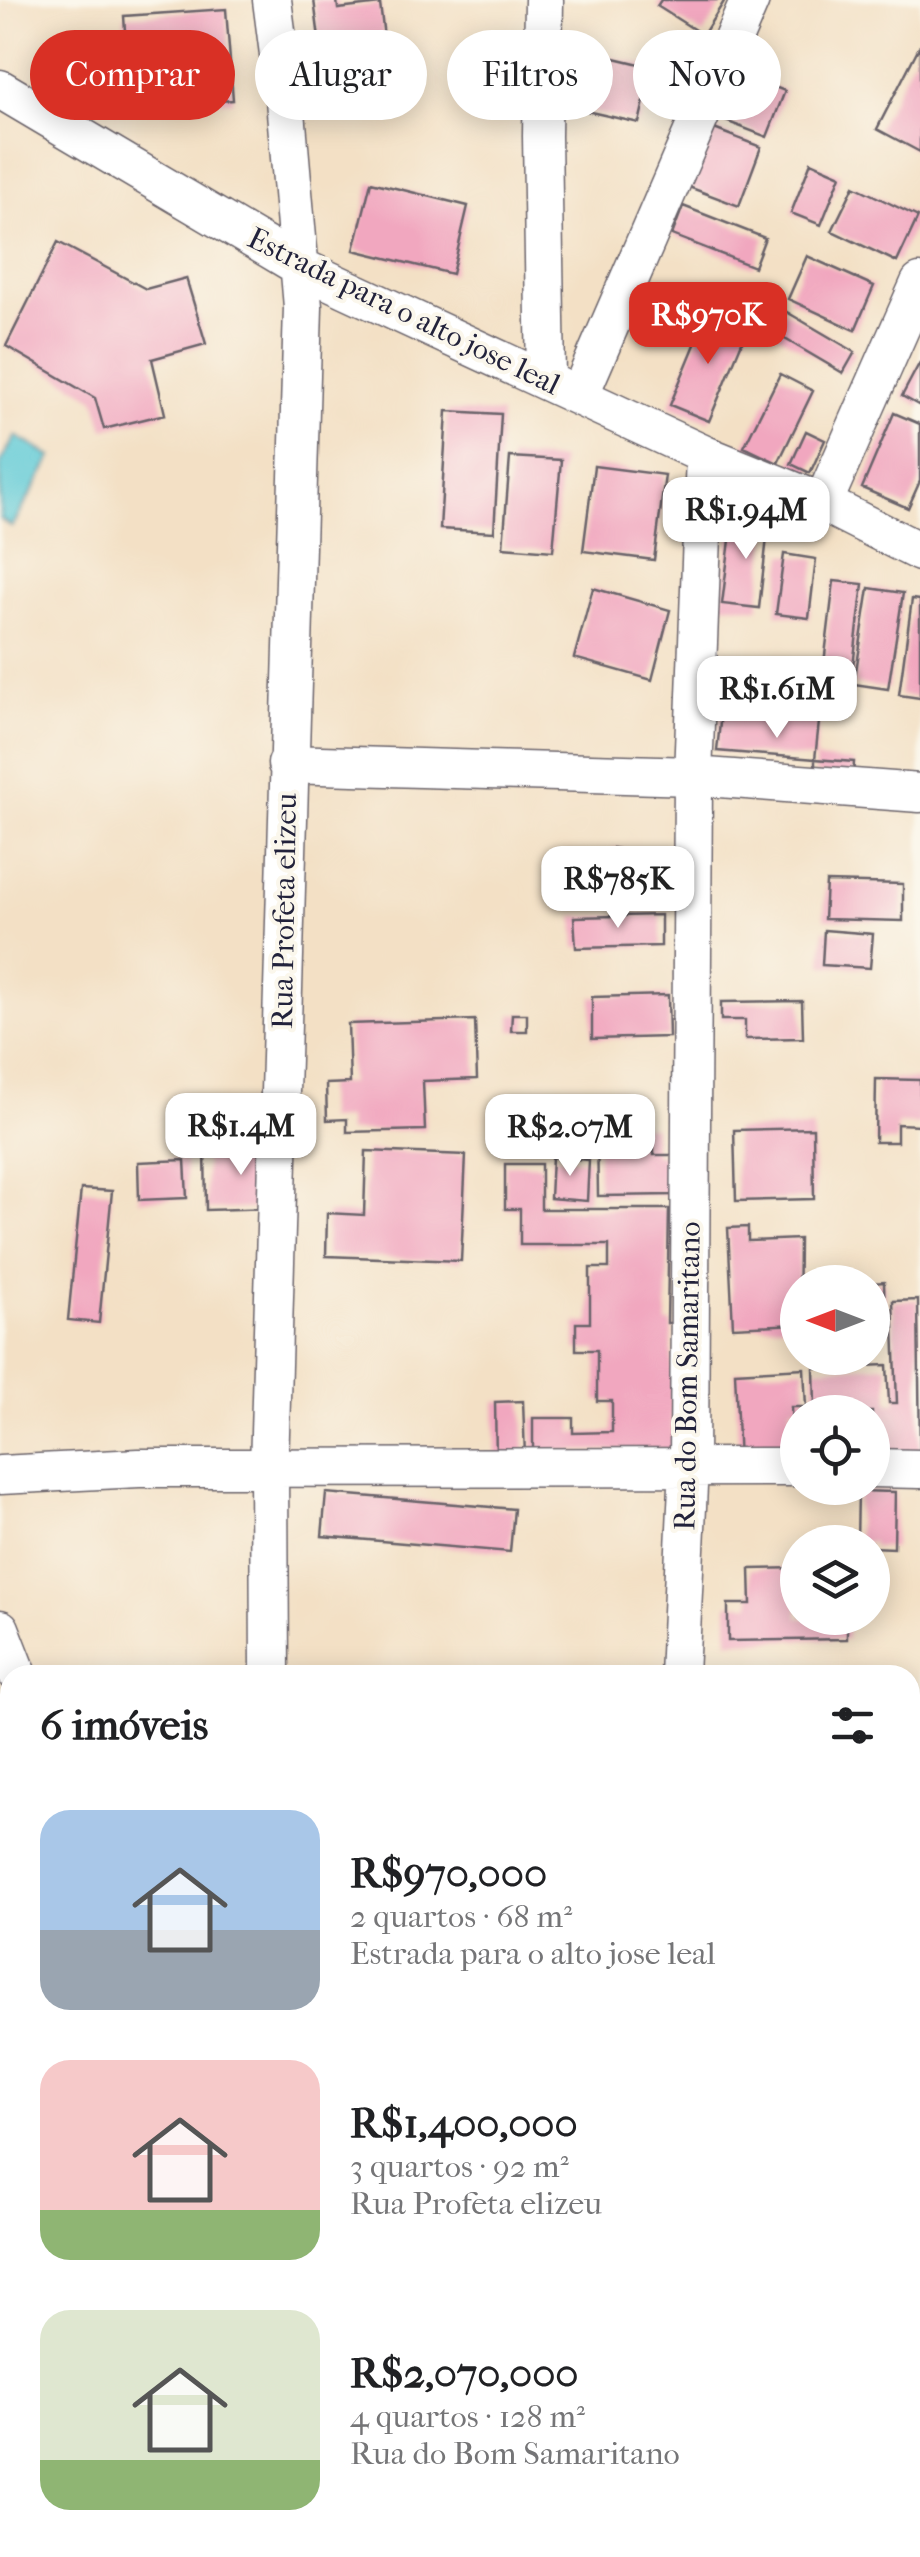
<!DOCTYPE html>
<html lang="pt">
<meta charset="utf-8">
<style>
:root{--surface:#fff;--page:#f6f6f6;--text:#202124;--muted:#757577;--accent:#d93025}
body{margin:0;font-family:"IM FELL French Canon",serif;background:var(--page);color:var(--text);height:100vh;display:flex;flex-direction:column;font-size:38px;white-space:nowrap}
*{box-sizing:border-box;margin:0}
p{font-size:32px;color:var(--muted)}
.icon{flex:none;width:55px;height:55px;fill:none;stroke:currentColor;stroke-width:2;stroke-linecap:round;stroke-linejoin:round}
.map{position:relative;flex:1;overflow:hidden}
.details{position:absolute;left:0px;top:1665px;width:920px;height:892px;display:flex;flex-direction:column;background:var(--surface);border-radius:30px 30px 0 0;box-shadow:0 5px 25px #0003}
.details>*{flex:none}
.hud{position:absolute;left:30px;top:30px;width:860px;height:90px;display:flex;gap:20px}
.needle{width:65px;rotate:270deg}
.fabs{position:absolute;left:780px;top:1265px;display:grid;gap:20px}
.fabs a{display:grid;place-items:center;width:110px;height:110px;border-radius:50%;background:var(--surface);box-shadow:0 5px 25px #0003;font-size:50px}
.price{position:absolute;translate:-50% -85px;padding:0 22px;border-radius:20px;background:#fff;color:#222;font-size:32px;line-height:65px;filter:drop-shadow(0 2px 5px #0008)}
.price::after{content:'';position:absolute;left:50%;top:60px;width:30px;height:22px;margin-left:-15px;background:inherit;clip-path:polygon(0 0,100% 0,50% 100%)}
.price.current{background:var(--accent);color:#fff}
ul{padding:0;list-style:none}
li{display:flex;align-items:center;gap:30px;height:250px;padding:0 40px}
li span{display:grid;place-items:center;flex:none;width:280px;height:200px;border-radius:30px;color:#555}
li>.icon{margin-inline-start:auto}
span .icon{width:120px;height:120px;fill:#fffc;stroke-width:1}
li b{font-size:42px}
h2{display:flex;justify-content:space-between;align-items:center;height:120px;padding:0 40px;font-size:42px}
.tag{padding:0 35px;border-radius:45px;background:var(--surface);box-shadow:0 5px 25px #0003;font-size:35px;line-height:90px}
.tag.current{background:var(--accent);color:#fff}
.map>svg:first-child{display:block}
.water{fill:#5ecad6;stroke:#407688;stroke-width:2.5}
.building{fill:#f1a7bf}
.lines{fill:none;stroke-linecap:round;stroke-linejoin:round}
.minor-casing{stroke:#6b646b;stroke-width:41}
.minor{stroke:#fff;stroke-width:38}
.labels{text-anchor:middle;stroke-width:8;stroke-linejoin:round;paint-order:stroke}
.street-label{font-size:30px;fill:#22223b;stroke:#fbf7ec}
</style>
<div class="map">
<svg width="920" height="2557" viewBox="0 0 920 2557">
<rect width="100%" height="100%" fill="#fbf7ec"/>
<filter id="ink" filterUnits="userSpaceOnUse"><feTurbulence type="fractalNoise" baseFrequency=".01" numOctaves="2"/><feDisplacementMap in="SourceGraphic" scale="20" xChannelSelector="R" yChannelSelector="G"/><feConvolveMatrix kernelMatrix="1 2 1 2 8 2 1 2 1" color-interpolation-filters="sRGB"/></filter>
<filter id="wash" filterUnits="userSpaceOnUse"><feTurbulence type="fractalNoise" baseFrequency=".0048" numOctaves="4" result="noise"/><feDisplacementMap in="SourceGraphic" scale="40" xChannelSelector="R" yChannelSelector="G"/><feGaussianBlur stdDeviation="2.25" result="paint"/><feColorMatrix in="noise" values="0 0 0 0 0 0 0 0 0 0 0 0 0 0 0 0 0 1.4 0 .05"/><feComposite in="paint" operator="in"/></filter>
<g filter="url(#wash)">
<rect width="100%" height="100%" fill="#f3e0c5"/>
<path class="water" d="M16,436l36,21 -40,70 -12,-8v-56z"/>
<g id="blocks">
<path class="building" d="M314,0h23l1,9 42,-5 4,33 -64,9z
M661,0h64l-22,35 -46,-29z
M226,9l7,91 -103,7 -6,-91z
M393,44l8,46 -61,11 -8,-45z
M920,45v107l-43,-23z
M573,48l79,19 -13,56 -79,-18z
M728,69l57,22 -18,46 -57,-22z
M709,127l52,20 -22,59 -53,-20z
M811,162l30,13 -20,50 -30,-12z
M371,182l97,24 -16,68 -98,-24z
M854,186l64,31 -21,45 -65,-31z
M683,206l82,32 -11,29 -82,-32z
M58,242l88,47 40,-11 20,66 -54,15 13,55 -61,15 -9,-31 -89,-52z
M807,256l67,30 -19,44 -67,-31z
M780,308l75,44 -12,21 -75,-44z
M708,313l39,17 -38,91 -39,-16z
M920,362v44l-18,-10z
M780,374l33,17 -35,72 -34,-16z
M447,411l54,3 -7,118 -54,-3z
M894,413l26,11v57l-12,27 -46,-20z
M806,431l19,9 -15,33 -19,-9z
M510,457l51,3 -8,91 -50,-4z
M594,466l71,9 -11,85 -71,-9z
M733,516l36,4 -10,88 -37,-4z
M784,554l32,5 -7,59 -33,-4z
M834,581l29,3 -12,99 -29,-3z
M593,588l77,22 -18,70 -78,-22z
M869,588l34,5 -15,96 -34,-5z
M912,599l8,1v98l-21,-3z
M721,713l98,9 -4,37 39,3 -1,15 -38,-3v-15l-98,-8z
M613,848l24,5 -5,27 -25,-4z
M826,882l77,2v37l-79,-2z
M661,915v31l-85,2 -2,-31z
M824,930l49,4 -3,34 -48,-3z
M668,995l1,42 -77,2v-42z
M802,1001l1,37 -58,1v-19h-24v-18z
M512,1014h15v17h-16z
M475,1020l2,59 -54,2 2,49 -78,2v-13l-20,1 -1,-36 24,-1 -2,-59z
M876,1079l44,1v45l-23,-1v18h-22z
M654,1126v29h22l1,40 -79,1 -1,-69z
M813,1128l1,71 -78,2 -2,-71z
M205,1147h71l1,61 -71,2z
M366,1151l100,4 -5,106 -135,-5 1,-43 37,2z
M552,1157l37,3 -2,41 -37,-3z
M185,1160l2,38 -48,2 -1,-38z
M505,1164h36v45h128l-2,114h5v127l-139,1v-33h40v15l39,-1v-31h-15v-51h-21v-27h14v-55h19v-23h-89v-36h-15z
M81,1189l31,2 -13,132 -31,-3z
M748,1227v14l51,-2 -1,85 -65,3 -5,-99z
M884,1282l1,38 -13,1v-38z
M918,1300l2,155 -48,2v-45h-40v-7l-17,2 -1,-39 73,-3 2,38h8l-4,-102z
M804,1368l2,39h-15l2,53 -54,2 -4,-90z
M523,1401l2,56 -29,1 -1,-56z
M858,1491l37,1 -1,56 -22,-1v-5h-15z
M326,1493l188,16 -4,43 -188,-16z
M798,1568v50h49v21l-119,2v-37h23l-1,-35z
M910,1739l10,1v41l-10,-1z
M0,1845h10v87h-10z
M10,1967v17h-10v-16z
M10,2015v98l-10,1v-98z
M910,2156h10v111h-10z
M0,2184l10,1v80l-10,-1z
M0,2294l10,1v24l-10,-1z
M910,2299h10v69l-10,1z
M910,2410h10v147h-39v-9h29z
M359,2548h171v9h-172z
M705,2548h63v9h-63z
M779,2548h64v9h-64z"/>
</g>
</g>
<g filter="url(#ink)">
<use href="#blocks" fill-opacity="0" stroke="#6b646b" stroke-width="2.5"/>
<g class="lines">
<g class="minor-casing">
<path id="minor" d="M544,0l-2,136 4,243
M0,89l302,179 403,187 118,48 97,49
M579,396l171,-396
M823,503l97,-220
M287,764l406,12 227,17
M872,1468l48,1
M0,1475l139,-7 659,-1
M0,1629l18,46
M270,1675l-1,-208 34,-1160 -18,-207 -13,-100
M679,1675l10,-210 4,-689 12,-321
M0,1821h10
M910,2135l10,-1
M0,2167h10
M276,2548v9
M677,2557v-9"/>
</g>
<use href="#minor" class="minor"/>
</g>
</g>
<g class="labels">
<g class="street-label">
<text transform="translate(404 311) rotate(26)" y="10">Estrada para o alto jose leal</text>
<text transform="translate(284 911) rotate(-89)" y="10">Rua Profeta elizeu</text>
<text transform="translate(687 1376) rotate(-89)" y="10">Rua do Bom Samaritano</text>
</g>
</g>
</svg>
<div class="fabs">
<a><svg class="needle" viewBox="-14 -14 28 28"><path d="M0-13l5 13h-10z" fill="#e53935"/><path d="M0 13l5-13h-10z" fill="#757577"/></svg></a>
<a><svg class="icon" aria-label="locate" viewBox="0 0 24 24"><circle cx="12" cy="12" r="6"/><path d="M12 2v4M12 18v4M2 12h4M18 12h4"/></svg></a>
<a><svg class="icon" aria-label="layers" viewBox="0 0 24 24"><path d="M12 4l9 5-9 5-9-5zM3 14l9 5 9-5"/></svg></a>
</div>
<b class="price current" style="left:708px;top:367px">R$970K</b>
<b class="price" style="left:746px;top:562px">R$1.94M</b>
<b class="price" style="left:777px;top:741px">R$1.61M</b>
<b class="price" style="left:618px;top:931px">R$785K</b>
<b class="price" style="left:241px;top:1178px">R$1.4M</b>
<b class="price" style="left:570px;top:1179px">R$2.07M</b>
<div class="hud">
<a class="tag current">Comprar</a>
<a class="tag">Alugar</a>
<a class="tag">Filtros</a>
<a class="tag">Novo</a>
</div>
<section class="details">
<h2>6 imóveis<svg class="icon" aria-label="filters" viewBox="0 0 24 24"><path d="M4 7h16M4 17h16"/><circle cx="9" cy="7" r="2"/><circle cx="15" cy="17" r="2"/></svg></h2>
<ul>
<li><span style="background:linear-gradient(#a9c7e8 60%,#9aa5b1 0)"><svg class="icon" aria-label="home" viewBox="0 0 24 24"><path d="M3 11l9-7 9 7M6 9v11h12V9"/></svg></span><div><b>R$970,000</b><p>2 quartos · 68 m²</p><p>Estrada para o alto jose leal</p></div></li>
<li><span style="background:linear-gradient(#f6c9c9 75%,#8fb573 0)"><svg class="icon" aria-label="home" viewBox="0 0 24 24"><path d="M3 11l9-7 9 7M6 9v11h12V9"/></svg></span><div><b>R$1,400,000</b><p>3 quartos · 92 m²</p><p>Rua Profeta elizeu</p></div></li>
<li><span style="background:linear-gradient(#dfe7d0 75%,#8fb573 0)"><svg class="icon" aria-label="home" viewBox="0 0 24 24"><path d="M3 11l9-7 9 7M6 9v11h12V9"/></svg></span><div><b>R$2,070,000</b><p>4 quartos · 128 m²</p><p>Rua do Bom Samaritano</p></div></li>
</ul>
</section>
</div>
